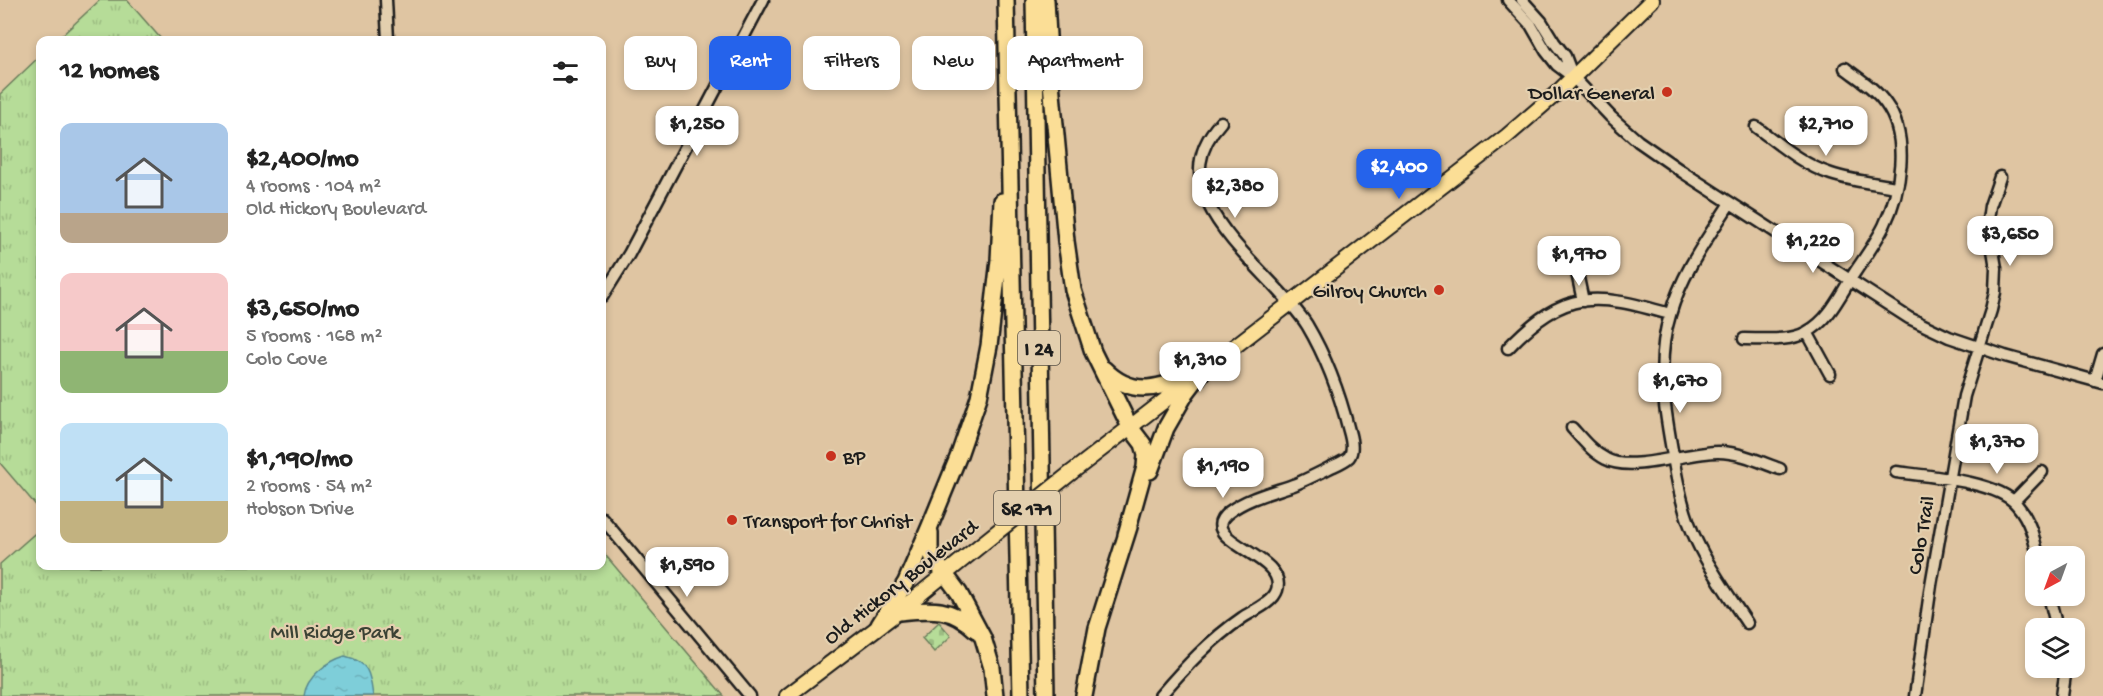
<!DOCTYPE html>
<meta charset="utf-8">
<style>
:root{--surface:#fff;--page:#f2f2f2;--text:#222;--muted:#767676;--accent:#2563eb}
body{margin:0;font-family:"Gochi Hand",sans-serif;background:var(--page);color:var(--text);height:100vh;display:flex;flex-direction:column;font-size:22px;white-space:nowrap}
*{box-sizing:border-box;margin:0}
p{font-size:20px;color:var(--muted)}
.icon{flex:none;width:33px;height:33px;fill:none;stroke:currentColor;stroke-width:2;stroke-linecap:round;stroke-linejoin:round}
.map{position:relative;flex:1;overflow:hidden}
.sheet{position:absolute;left:36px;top:36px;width:570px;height:534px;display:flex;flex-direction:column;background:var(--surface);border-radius:12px;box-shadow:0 3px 9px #0003}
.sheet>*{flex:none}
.banner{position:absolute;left:624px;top:36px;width:570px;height:54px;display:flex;gap:12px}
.needle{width:39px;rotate:221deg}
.tools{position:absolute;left:2025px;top:546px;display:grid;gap:12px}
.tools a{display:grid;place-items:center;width:60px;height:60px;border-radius:12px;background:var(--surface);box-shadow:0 3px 9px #0003;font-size:30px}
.price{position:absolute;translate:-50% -51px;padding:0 14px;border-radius:12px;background:#fff;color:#222;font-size:20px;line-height:39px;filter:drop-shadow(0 2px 3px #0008)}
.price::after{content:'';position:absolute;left:50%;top:36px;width:18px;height:14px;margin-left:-9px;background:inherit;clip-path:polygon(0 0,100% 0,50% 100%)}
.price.active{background:var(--accent);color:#fff}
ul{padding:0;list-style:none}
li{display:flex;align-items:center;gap:18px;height:150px;padding:0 24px}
li span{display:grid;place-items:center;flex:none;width:168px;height:120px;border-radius:12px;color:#555}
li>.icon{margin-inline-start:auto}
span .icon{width:72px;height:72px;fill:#fffc;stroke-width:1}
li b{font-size:26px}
h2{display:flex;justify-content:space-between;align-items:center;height:72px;padding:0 24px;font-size:26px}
.tag{padding:0 21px;border-radius:12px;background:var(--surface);box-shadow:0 3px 9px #0003;font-size:21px;line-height:54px}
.tag.active{background:var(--accent);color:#fff}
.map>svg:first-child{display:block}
.cemetery{fill:url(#cemetery-stones);stroke:#697c5a;stroke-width:1.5}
.park{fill:url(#park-tufts);stroke:#697c5a;stroke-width:1.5}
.water{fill:url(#water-ripples);stroke:#57878d;stroke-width:1.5}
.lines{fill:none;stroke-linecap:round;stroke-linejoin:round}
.minor-casing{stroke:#1c1c1c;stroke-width:15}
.major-casing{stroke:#1c1c1c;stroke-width:18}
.highway-casing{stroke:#1c1c1c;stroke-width:20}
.minor{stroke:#e3cfae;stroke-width:10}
.major{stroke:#fbde96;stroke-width:14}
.highway{stroke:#fbde96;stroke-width:15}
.major-bridge-casing{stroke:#1c1c1c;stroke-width:18;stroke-linecap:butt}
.major-bridge{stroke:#fbde96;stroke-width:14}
.poi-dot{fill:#c8321e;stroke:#e3cfae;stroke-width:2}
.labels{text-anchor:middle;stroke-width:4.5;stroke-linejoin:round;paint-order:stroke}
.shield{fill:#e3cfae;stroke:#585248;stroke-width:1.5}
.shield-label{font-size:20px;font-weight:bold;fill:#1c1c1c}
.poi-label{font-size:21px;fill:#1c1c1c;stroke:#e3cfae;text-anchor:end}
.street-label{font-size:21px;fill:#1c1c1c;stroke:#e3cfae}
.park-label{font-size:21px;fill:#3b4235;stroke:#e3cfae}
</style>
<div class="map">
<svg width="2103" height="696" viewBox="0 0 2103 696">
<defs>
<pattern id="cemetery-stones" width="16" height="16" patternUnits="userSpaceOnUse" patternTransform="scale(1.5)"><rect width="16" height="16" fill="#b6dc98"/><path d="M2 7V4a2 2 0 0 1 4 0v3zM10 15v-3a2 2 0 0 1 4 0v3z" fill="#9cbc82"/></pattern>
<pattern id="park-tufts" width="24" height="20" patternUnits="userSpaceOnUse" patternTransform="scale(1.5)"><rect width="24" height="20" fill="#b6dc98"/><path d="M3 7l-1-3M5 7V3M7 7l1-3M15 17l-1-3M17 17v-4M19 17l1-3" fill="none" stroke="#9cbc82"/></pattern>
<pattern id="water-ripples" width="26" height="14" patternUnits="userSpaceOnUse" patternTransform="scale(1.5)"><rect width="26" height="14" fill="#7eced9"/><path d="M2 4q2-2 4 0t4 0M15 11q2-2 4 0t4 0" fill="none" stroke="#6cb0ba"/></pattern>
</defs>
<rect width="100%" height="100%" fill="#dfc5a2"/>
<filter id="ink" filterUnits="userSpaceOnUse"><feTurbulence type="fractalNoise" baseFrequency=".0167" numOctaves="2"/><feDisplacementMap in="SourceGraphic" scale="12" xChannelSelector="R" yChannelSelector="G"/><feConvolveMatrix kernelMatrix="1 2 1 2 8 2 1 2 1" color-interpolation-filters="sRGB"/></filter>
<g filter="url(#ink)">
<path class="cemetery" d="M939,622l12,14 -17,16 -12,-14z"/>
<path class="park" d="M100,0h27l35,40h-105z
M40,56v454l-40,-47v-369z
M40,529v37h562v-15l122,145h-724v-132z"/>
<path class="water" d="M345,656c24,6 25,18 28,40h-69c2,-19 24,-35 41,-40z"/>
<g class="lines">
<g class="minor-casing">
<path id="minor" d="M386,0l2,40
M1508,0l23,25 15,26 11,14 16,12 38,40 27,24 46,32 166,107 59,38 40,19 56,19 98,27
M1522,0l19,21 13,21 11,14 8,21
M1756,127c24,18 47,38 75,47 21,7 43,9 65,13
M1730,203c-23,36 -48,70 -60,112 -14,45 -6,90 2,135 5,32 11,63 25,92 13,28 33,55 50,81
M1992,247l36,-5
M1577,273l6,28
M602,297l27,-43 134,-254
M1807,332l23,42
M1744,339c20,0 45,3 63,-7 23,-12 34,-39 48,-60 10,-15 21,-30 29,-46 17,-35 26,-89 2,-122 -10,-15 -27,-25 -41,-36
M1508,348c57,-60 88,-55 162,-34
M2095,381l8,-27
M1572,428c10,11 20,24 34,31 25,14 81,-7 112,-7 22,0 42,10 62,17
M1896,472c31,4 102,9 121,33 13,15 17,33 21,51
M2014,501l28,-29
M602,518l148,178
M2049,596l8,32
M1160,696c25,-29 50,-56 82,-78 10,-7 31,-15 35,-28 11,-36 -85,-49 -48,-78 20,-15 45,-20 67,-28 11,-5 22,-10 33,-16 6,-3 15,-6 20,-11 5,-6 2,-19 0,-26 -9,-36 -23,-74 -42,-106 -36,-57 -155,-128 -86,-203
M1915,696l16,-111 33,-189 27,-86 4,-18 1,-24 -8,-48 2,-14 10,-29
M2062,696l4,-28"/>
</g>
<g class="major-casing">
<path id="major" d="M1072,472l435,-336 51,-44 94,-92
M787,696l111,-84 84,-68"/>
</g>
<g class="highway-casing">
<path id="highway" d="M1006,0l15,696
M1034,0l12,696
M1046,0l4,72 16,169 7,49 20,62 37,75 13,17 3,10 -1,13 -19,68
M1104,369c32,33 62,16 98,1
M1150,471l16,-43 20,-35 19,-25
M930,532v17l3,9 26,35 24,45 9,30 3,28
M898,612c32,-3 53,-6 78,18
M879,625l27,-43 24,-56 29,-71 20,-58 10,-51 10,-86 3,-59
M1084,696l13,-68 32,-101"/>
</g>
<use href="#minor" class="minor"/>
<use href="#major" class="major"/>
<use href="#highway" class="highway"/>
<g class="major-bridge-casing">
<path id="major-bridge" d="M982,544l90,-72"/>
</g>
<use href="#major-bridge" class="major-bridge"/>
</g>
</g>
<g class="poi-dot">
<circle cx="1667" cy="92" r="6"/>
<circle cx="1439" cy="290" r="6"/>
<circle cx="831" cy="456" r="6"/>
<circle cx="732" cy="520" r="6"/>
</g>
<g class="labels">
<g class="shield">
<rect x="1018" y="331" width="42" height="34" rx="4.5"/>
<rect x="994" y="491" width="66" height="34" rx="4.5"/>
</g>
<g class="shield-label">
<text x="1039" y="355">I 24</text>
<text x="1027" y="515">SR 171</text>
</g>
<g class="poi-label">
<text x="1655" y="99">Dollar General</text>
<text x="1427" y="297">Gilroy Church</text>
<text x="843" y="463" text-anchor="start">BP</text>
<text x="744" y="527" text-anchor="start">Transport for Christ</text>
</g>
<g class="street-label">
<text transform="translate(1920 535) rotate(-80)" y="7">Colo Trail</text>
<text transform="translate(900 581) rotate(-38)" y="7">Old Hickory Boulevard</text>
</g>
<g class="park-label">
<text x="335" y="638">Mill Ridge Park</text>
</g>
</g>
</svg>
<div class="tools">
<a><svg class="needle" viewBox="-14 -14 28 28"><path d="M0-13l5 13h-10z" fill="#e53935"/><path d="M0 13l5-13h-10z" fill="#767676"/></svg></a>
<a><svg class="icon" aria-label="layers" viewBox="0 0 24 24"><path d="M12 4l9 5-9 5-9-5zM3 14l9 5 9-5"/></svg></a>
</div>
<b class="price" style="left:697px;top:157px">$1,250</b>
<b class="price" style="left:1826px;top:157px">$2,710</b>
<b class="price active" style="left:1399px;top:200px">$2,400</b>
<b class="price" style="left:1235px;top:219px">$2,380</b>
<b class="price" style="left:2010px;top:267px">$3,650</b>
<b class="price" style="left:1813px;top:274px">$1,220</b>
<b class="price" style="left:1579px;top:287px">$1,970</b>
<b class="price" style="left:1200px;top:393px">$1,310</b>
<b class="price" style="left:1680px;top:414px">$1,670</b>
<b class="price" style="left:1997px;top:475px">$1,370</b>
<b class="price" style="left:1223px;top:499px">$1,190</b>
<b class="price" style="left:687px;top:598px">$1,590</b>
<div class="banner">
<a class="tag">Buy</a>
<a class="tag active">Rent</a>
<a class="tag">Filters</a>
<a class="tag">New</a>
<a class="tag">Apartment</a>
</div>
<section class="sheet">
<h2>12 homes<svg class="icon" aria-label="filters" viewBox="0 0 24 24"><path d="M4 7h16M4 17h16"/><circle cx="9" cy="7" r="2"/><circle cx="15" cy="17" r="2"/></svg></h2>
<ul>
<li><span style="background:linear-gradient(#a9c7e8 75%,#b9a48a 0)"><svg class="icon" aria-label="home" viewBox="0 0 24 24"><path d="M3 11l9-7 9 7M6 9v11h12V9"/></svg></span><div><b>$2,400/mo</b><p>4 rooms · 104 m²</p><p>Old Hickory Boulevard</p></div></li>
<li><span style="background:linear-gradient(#f6c9c9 65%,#8fb573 0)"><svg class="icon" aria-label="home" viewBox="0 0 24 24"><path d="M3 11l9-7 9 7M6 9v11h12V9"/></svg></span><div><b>$3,650/mo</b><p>5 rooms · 168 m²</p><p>Colo Cove</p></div></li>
<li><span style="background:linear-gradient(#bfe0f5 65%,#c2b280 0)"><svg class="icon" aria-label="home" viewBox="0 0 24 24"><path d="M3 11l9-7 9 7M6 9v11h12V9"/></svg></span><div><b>$1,190/mo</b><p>2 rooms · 54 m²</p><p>Hobson Drive</p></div></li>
</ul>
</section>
</div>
